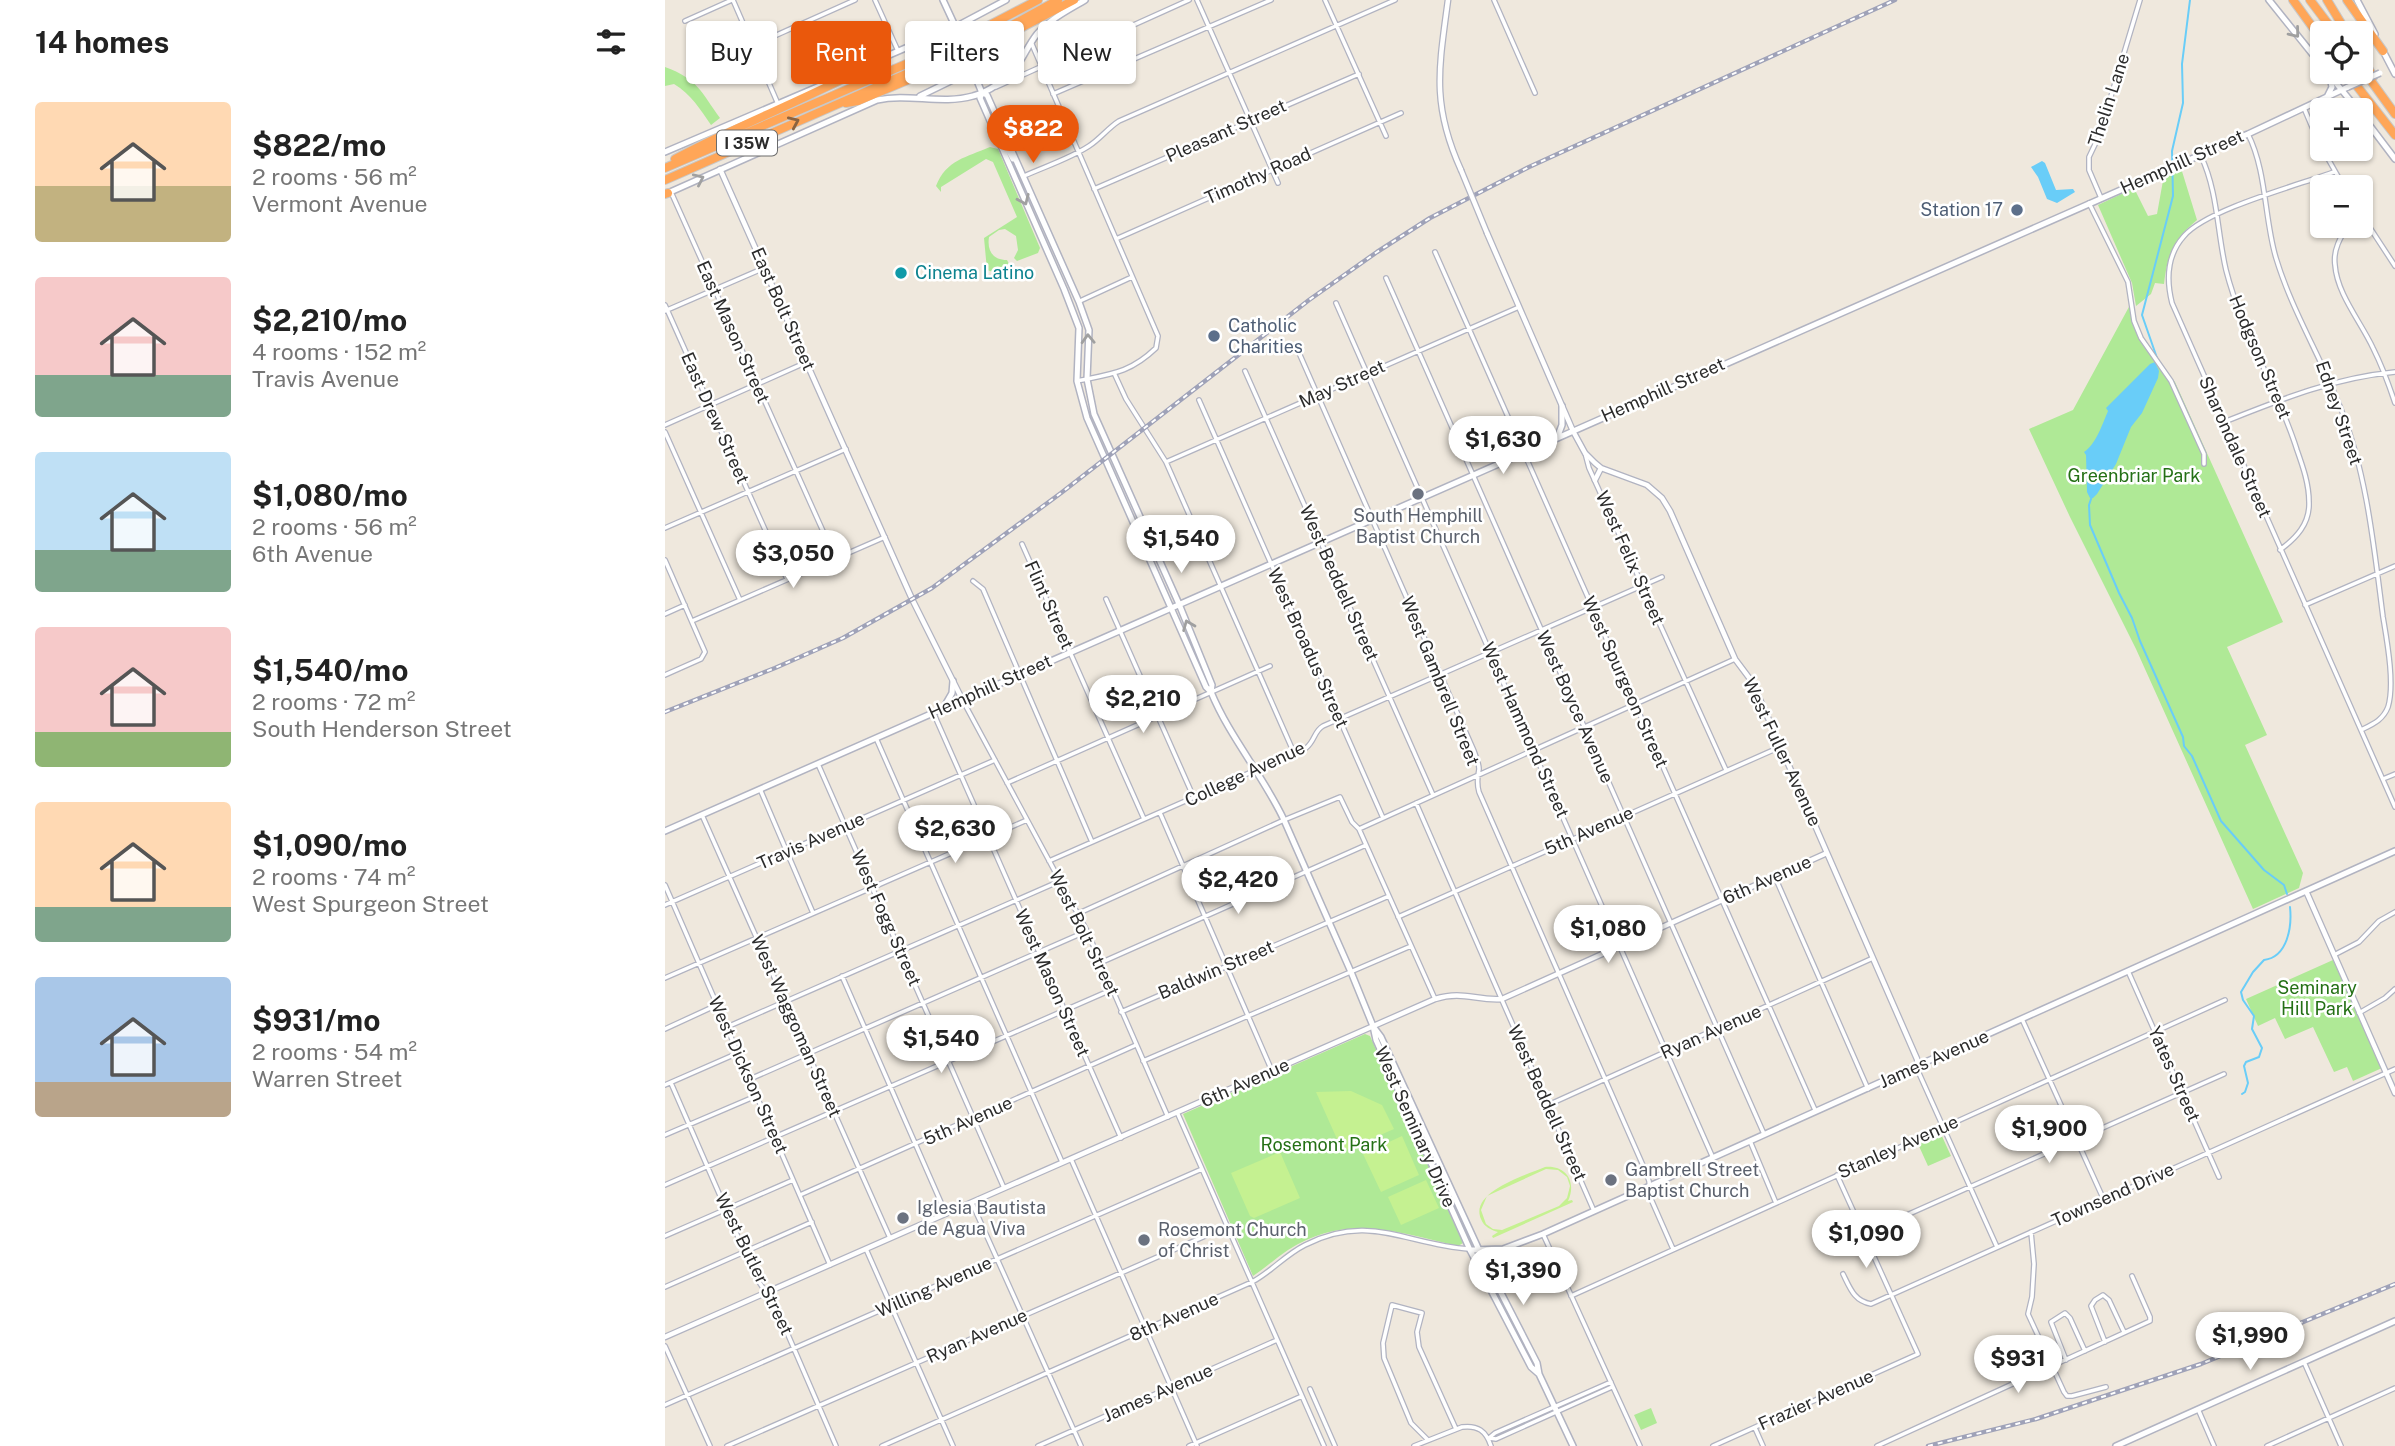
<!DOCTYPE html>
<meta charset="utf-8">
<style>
:root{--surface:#fff;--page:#f2f2f2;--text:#222;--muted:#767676;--accent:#ea580c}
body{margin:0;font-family:"Public Sans",sans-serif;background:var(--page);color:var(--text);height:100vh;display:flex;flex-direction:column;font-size:26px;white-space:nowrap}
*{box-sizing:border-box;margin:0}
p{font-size:23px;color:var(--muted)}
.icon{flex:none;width:38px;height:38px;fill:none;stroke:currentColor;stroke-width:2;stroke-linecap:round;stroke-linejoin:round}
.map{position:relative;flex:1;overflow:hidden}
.sheet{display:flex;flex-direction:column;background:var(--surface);width:665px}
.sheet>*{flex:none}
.banner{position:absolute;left:21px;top:21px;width:665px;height:63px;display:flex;gap:14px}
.buttons{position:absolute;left:1645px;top:21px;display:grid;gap:14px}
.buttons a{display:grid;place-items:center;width:63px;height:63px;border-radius:7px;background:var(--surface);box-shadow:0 2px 5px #0004;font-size:35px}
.price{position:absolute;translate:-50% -60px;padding:0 16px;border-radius:24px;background:#fff;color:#222;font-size:23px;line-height:46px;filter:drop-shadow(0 2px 4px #0008)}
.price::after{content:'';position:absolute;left:50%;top:42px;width:21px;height:16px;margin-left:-10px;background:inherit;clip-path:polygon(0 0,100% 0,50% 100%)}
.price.current{background:var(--accent);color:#fff}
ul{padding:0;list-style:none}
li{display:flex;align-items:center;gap:21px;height:175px;padding:0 35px}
li span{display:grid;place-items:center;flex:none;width:196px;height:140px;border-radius:7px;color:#555}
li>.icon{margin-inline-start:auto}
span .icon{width:84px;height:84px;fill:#fffc;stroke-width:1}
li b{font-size:30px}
h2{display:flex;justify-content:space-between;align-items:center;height:84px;padding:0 35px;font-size:30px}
.tag{padding:0 24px;border-radius:7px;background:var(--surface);box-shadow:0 2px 5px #0004;font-size:24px;line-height:63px}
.tag.current{background:var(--accent);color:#fff}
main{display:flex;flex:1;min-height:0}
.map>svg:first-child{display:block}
.green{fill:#afe996}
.pitch{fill:#c5f191;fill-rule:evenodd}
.water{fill:#69cdf8}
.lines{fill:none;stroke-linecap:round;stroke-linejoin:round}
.stream{stroke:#69cdf8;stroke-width:2}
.minor-casing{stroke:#b1b3c1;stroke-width:6}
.tertiary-casing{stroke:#b1b3c1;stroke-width:7}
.secondary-casing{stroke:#b1b3c1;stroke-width:8}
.motorway-casing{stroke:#c8c8c8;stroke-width:10}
.minor{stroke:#fff;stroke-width:3.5}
.tertiary{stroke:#fff;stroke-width:4.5}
.secondary{stroke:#fff;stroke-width:5}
.motorway{stroke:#ffa658;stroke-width:8}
.rail-casing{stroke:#9fa2b8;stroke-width:4.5}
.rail{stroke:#fff;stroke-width:2;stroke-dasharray:5;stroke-linecap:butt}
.tertiary-bridge-casing{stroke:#b1b3c1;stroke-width:7;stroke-linecap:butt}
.secondary-bridge-casing{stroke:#b1b3c1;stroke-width:8;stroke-linecap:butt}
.tertiary-bridge{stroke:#fff;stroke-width:4.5}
.secondary-bridge{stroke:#fff;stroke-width:5}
.oneway{stroke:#a0a0a0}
.oneway2{stroke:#8b6340}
.service-dot{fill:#5c6f8a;stroke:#fff;stroke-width:2.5}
.culture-dot{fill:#0f9aa8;stroke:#fff;stroke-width:2.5}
.worship-dot{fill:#6b7280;stroke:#fff;stroke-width:2.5}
.labels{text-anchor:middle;stroke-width:5;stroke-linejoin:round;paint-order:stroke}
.shield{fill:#fff;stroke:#6b6b6b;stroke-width:2}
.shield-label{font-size:16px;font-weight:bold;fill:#2c2c2c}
.street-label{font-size:18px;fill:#2c2c2c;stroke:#fff}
.service-label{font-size:18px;fill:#4e5e75;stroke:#fff;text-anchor:end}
.culture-label{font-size:18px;fill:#0d838f;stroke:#fff;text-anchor:start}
.park-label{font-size:18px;fill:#247015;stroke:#fff}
.worship-label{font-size:18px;fill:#5b616d;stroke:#fff;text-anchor:start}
</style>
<main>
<section class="sheet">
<h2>14 homes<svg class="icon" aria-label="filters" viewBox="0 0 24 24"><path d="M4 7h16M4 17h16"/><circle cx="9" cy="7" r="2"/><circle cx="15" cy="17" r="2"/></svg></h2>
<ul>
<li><span style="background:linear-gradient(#ffd9b3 60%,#c2b280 0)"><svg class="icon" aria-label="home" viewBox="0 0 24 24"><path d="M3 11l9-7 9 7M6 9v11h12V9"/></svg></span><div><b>$822/mo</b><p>2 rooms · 56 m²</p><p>Vermont Avenue</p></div></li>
<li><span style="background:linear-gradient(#f6c9c9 70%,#7fa58c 0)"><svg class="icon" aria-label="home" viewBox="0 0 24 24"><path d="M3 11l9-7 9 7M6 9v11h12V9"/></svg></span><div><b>$2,210/mo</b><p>4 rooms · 152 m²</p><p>Travis Avenue</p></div></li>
<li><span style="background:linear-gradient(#bfe0f5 70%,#7fa58c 0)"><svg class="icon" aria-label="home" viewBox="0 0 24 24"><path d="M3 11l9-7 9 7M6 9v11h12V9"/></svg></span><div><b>$1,080/mo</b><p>2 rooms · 56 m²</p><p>6th Avenue</p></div></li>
<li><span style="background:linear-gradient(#f6c9c9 75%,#8fb573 0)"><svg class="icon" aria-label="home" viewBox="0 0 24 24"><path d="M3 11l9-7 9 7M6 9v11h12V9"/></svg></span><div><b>$1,540/mo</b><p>2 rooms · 72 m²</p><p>South Henderson Street</p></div></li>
<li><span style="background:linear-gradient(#ffd9b3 75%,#7fa58c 0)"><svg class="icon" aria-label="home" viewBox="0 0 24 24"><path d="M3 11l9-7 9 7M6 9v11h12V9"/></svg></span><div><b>$1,090/mo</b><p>2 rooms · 74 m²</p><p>West Spurgeon Street</p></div></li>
<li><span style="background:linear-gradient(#a9c7e8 75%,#b9a48a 0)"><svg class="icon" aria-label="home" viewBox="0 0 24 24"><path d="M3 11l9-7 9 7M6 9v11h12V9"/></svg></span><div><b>$931/mo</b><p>2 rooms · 54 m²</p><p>Warren Street</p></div></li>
</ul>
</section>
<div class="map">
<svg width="1730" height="1446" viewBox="0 0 1730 1446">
<rect width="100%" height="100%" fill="#efe8dd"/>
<path class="green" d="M0,67c33,12 36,25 55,51l-9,7c-11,-16 -20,-31 -37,-41l-9,2z
M325,147l8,2 42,99 -2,5 -21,8 -3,-3 4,-8 -2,-14 -11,-7 -6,1 -10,7c-2,13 3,23 18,23l2,4 -16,8 -6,-2 -3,-32 33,-21 -24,-55 -7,-3 -45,28v5l-5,-6c10,-26 31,-29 54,-39z
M1516,168l16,52c-23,19 -30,35 -33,64l-9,-1 -4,11 -15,12 -4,-23 -34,-78 36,-17 14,28 9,-2 7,-39z
M1465,305l7,29 7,13 31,35 108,240 -56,25 40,88 -22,10 58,128 -4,15 -46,21 -117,-260 -66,-132 -41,-88 44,-19z
M1668,960l49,108 -29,13 -6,-14 -13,5 -21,-45 -28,12 -10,-21 -17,8 -12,-27z
M700,1034l5,2 93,207 -5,3c-60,-14 -113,-33 -170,4 -12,8 -23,18 -35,26l-70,-162z
M1276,1134l10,22 -23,10 -10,-22z
M986,1408l6,15 -16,7 -7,-15z"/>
<path class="pitch" d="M686,1091l31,14 12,24 -48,21 -5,-2 -25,-56z
M737,1136l17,39 -38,17 -18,-38z
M615,1152l20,46 -46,20 -4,-2 -19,-43z
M880,1167c21,-2 32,15 23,34l4,-1 1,2 -80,36 -1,-2 6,-4c-7,-2 -14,-5 -17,-13 -12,-27 45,-44 64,-52zM881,1169l12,1 9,7 3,9 -3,12 -8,8 -57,24 -9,-1 -7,-5 -5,-14 6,-14z
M761,1180l13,28 -38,17 -13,-28z"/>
<path class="water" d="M1377,161l3,2 11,27 17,-1 2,3 -18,11 -10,-4 -9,-22 -7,-10z
M1490,362l4,9 -1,7 -16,35 -11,14 -15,37 -19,30 -4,4h-3l-3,-6 -1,-37 -2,-3c12,-8 18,-27 24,-41l-2,-3 44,-44z"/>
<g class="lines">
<path class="stream" d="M1492,358l-15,-43 31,-119 -1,-45 11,-48 -1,-39 8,-64
M1427,496l-3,9 1,20 29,68 13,25 8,23 43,96 1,9 8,10 29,65 43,49 20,15 3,9
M1577,1094l3,-2 3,-9 -4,-17 2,-4 13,-5 3,-9 -10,-19 2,-13 -11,-16 -2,-8 12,-20 11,-12c24,-3 28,-34 26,-53"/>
<g class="minor-casing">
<path id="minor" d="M68,0l45,104
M210,0l23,51
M532,0l81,183
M660,0l61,136
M829,0l41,93
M20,21l47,-21
M366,42l127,294 -2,12c-26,25 -45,26 -79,33
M49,63l141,-63
M331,87l193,-87
M388,94l218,-94
M1639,108l14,33 26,46
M1583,134c19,38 16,84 28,124 16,53 45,99 65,151 26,65 33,139 42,208 4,24 12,67 5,90 -5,13 -15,17 -27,23
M1536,156c17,36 16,76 25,114 16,63 52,119 71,180 6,17 12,34 12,52 1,22 -13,36 -29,48
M1669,172c-35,13 -127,37 -150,64 -17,19 -18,43 -12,67l223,504
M359,176c22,-10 45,-17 65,-30 11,-7 19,-18 30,-25l276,-121
M429,189l265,-115
M6,192l164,366
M1436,198l-12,-28v-13l10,-21 41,-136
M1424,203l39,79 6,39 7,17 30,43 33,73v10
M1696,214l34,52
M1684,226c-9,10 -16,25 -14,39 2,29 26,57 38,83 9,18 16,37 22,55
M451,239l285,-126
M770,252l380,858
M721,278l378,856
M415,301l52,-24
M671,303l377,855
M0,305l122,274
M0,311l99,-43
M631,346l178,405c2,6 5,12 5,18 -1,8 -3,13 0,23l166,378 4,11 2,18 22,50
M580,371l188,424
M450,375l11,24 40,63 128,291
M534,400l184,418
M1559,422c58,-23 109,-44 171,-50
M0,425l142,-63
M0,432l75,168
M920,453l4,15 137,302
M501,462l353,-155
M0,528l181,-79
M357,544l122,275
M0,560l40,92 -4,7 -36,16
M308,581l10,8 109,253
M441,599l88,199
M1640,605l90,-39
M0,614l20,-9
M27,621l193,-84
M297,699l125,232 81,186
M268,712l188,426
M211,738l186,424
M153,764l186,424
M1718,779l12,-5
M342,783l263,-117
M95,789l53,124
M751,803l178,408
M495,813l112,258
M37,815l188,423
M694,829l376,-170
M384,861l257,-113c9,-7 8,-17 17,-22l339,-149
M1110,877l93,212
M0,885l165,380
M0,905l330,-145
M412,914l207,-94 56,-23 12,25 7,7 76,170
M733,917l382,-170
M1669,955l25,-13 20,-21 16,-9
M435,963l266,-118
M1463,971l91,206
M177,976l104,238
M0,978l362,-158
M456,1012l268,-116
M1694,1013l26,-15 10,-9
M1357,1019l81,179
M62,1027l333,-146
M0,1029l52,-24
M478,1061l268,-115
M1253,1066v5l79,176
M85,1079l337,-148
M6,1083l84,193 21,31 60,139
M0,1085l73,-32
M883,1105l325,-147
M512,1112l147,334
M0,1135l91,-39
M1085,1141l26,62
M406,1159l126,287
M0,1185l446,-195
M135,1195l336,-150
M307,1203l109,243
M1366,1232l3,32 -2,33 -4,17 36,78 3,4h5l34,-9
M878,1234l97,212
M1199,1234l360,-160
M0,1236l128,-56
M201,1249l87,197
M1178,1274c7,14 11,27 28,30l524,-235
M0,1287l147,-65
M906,1296l654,-296
M1440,1342l-14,-36 4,-6 8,-5 6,5 15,32
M0,1346l45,100
M1401,1360l-15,-38 14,-9 5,5 15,33
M1639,1362l37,84
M645,1389l25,57
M0,1405l537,-236
M1533,1409l16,37
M1090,1428l8,18
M824,1438l7,1 116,-52
M824,1438l6,-5 116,-51
M763,1440l-17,-17 -27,-65 -1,-15 9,-38 30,8 -5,19 2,15 37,82
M62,1446l501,-220
M217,1446l370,-164c19,-10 33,-27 53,-37 64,-33 102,0 164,4
M373,1446l239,-106
M524,1446l113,-50
M749,1446l48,-19c16,-2 24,4 29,19
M1048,1446l205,-92 -81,-179
M1212,1446l273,-125v-4l-18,-41
M1602,1446l128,-58"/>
</g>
<g class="tertiary-casing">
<path id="tertiary" d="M783,0c-9,68 -17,104 13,170
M55,169l192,430 50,100
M822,233l86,198 12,22 10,10 6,5 46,17 15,13 8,13 65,148 15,20 12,25 155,355 1,7
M930,480l6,-12
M1641,891l89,202
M0,1337l770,-338c28,-9 41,2 67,0l325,-146"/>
</g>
<g class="secondary-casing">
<path id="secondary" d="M278,0l13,28
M1604,0l53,66
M1692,0l18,34
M1717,49l13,25
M215,59l79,-34 47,-25
M304,61l13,32 -2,5 84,191 15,39 -2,53 10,37 119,269 5,5c19,46 52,83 73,128l67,152 22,54 3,14 94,210 61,117 8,7
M1662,72l31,38
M317,93l5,2 92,207 10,28 -2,49 7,35 85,190 33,81 -1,7
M255,96l37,-18 4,-7 -2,-8
M1662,97l5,-10 -2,-10
M1696,114l34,45
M333,141l7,3 8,15
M0,152l164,-70
M3,193l209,-93c32,-7 64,5 96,-4 16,-4 34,-17 44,-30 7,-10 12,-22 20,-32 13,-15 31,-24 48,-34
M892,438l5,-13v-19
M279,707l8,-14 1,-12
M0,831l1583,-697 100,-47
M710,1029l6,8 98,213 58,113 2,11 34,72
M805,1250l33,-1 40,-15 852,-383
M1451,1446l279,-125"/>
</g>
<g class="motorway-casing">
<path id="motorway" d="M1628,0l29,40
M1645,0l25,33
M1662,0l20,33
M1682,0l36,51
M1696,55l12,22
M1696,67l34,47
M1681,72l49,63
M181,103l12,-2 121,-51 95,-50
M10,159c68,-37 141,-63 208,-101
M0,168l292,-126 81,-42
M0,180l282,-124 58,-27 53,-29
M0,194l3,-1"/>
</g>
<use href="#minor" class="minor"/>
<use href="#tertiary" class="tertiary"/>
<use href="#secondary" class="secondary"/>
<use href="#motorway" class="motorway"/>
<g class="rail-casing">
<path id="rail" d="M0,712l110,-44 68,-30 89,-50 129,-95 248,-193 68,-48 53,-34 99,-51 366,-167
M1263,1446l108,-27 165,-55 194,-80"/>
</g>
<use href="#rail" class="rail"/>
<g class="tertiary-bridge-casing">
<path id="tertiary-bridge" d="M796,170l26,63"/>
</g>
<g class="secondary-bridge-casing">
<path id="secondary-bridge" d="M292,31l12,30
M282,35l12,28
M1683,87l32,-14"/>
</g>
<use href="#tertiary-bridge" class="tertiary-bridge"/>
<use href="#secondary-bridge" class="secondary-bridge"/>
</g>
<defs><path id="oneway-chevron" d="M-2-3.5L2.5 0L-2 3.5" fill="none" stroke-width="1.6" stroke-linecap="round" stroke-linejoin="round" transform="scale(1.75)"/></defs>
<g class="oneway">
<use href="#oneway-chevron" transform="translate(1630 33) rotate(51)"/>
<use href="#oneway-chevron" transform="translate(34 179) rotate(-25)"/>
<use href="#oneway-chevron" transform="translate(359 200) rotate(66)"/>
<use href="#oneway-chevron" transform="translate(423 339) rotate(-92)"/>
<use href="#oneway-chevron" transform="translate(523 625) rotate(-112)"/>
</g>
<use class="oneway2" href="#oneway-chevron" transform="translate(129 122) rotate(-24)"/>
<g class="service-dot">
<circle cx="1352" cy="210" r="7"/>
<circle cx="549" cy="336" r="7"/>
</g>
<circle class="culture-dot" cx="236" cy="273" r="7"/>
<g class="worship-dot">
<circle cx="753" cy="494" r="7"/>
<circle cx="946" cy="1180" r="7"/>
<circle cx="238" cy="1218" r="7"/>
<circle cx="479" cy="1240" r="7"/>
</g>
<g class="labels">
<rect class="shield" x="52" y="130.5" width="60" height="25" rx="5"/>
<g class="shield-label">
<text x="82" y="149">I 35W</text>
</g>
<g class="street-label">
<text transform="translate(1444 100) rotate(-72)" y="6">Thelin Lane</text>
<text transform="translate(561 131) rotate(-24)" y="6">Pleasant Street</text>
<text transform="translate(1517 162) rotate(-24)" y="6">Hemphill Street</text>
<text transform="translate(593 176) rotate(-24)" y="6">Timothy Road</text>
<text transform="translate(118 309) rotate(66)" y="6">East Bolt Street</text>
<text transform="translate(68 332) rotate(66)" y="6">East Mason Street</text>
<text transform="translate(1595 357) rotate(67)" y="6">Hodgson Street</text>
<text transform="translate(677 384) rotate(-24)" y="6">May Street</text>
<text transform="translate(998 390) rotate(-24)" y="6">Hemphill Street</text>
<text transform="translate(1674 413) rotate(71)" y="6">Edney Street</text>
<text transform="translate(50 418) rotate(66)" y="6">East Drew Street</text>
<text transform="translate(1570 447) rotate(66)" y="6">Sharondale Street</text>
<text transform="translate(965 558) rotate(66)" y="6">West Felix Street</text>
<text transform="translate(674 583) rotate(66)" y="6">West Beddell Street</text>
<text transform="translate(384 605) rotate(66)" y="6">Flint Street</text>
<text transform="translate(643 648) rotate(66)" y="6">West Broadus Street</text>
<text transform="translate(775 681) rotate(68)" y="6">West Gambrell Street</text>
<text transform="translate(960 682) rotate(66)" y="6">West Spurgeon Street</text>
<text transform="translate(325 687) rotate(-24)" y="6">Hemphill Street</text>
<text transform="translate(910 707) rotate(66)" y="6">West Boyce Avenue</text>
<text transform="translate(860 730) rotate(66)" y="6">West Hammond Street</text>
<text transform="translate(1117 752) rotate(65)" y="6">West Fuller Avenue</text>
<text transform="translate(580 774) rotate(-25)" y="6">College Avenue</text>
<text transform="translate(924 831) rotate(-24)" y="6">5th Avenue</text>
<text transform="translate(146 841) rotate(-24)" y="6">Travis Avenue</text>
<text transform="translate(1102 880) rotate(-24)" y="6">6th Avenue</text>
<text transform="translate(221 918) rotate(66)" y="6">West Fogg Street</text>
<text transform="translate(419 933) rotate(64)" y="6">West Bolt Street</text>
<text transform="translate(551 970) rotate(-23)" y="6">Baldwin Street</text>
<text transform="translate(387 983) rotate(66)" y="6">West Mason Street</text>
<text transform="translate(131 1026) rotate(66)" y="6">West Waggoman Street</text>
<text transform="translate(1046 1032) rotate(-24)" y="6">Ryan Avenue</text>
<text transform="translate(1269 1059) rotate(-24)" y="6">James Avenue</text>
<text transform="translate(1509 1074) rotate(66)" y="6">Yates Street</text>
<text transform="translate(83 1075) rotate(66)" y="6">West Dickson Street</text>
<text transform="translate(580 1083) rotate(-24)" y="6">6th Avenue</text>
<text transform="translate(882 1103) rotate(66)" y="6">West Beddell Street</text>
<text transform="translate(303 1121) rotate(-24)" y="6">5th Avenue</text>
<text transform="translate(750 1127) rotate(66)" y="6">West Seminary Drive</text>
<text transform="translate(1233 1147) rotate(-24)" y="6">Stanley Avenue</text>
<text transform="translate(1448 1195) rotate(-24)" y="6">Townsend Drive</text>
<text transform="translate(89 1264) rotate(64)" y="6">West Butler Street</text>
<text transform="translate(269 1287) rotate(-24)" y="6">Willing Avenue</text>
<text transform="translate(509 1317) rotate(-24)" y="6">8th Avenue</text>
<text transform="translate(312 1336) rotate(-24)" y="6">Ryan Avenue</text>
<text transform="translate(493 1393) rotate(-24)" y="6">James Avenue</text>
<text transform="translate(1151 1400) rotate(-24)" y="6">Frazier Avenue</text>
</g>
<g class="service-label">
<text x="1338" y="216">Station 17</text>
<text x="563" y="332" text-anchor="start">Catholic<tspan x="563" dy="21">Charities</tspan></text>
</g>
<g class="culture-label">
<text x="250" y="279">Cinema Latino</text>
</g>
<g class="park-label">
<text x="1469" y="482">Greenbriar Park</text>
<text x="1652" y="994">Seminary<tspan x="1652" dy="21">Hill Park</tspan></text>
<text x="659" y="1151">Rosemont Park</text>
</g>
<g class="worship-label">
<text x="753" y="522" text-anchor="middle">South Hemphill<tspan x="753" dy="21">Baptist Church</tspan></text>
<text x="960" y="1176">Gambrell Street<tspan x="960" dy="21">Baptist Church</tspan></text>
<text x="252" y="1214">Iglesia Bautista<tspan x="252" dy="21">de Agua Viva</tspan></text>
<text x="493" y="1236">Rosemont Church<tspan x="493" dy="21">of Christ</tspan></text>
</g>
</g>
</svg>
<div class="buttons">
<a><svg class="icon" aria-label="locate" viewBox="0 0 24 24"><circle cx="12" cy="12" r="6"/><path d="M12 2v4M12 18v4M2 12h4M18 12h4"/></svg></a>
<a>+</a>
<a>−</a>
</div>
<b class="price current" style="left:368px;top:165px">$822</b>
<b class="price" style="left:838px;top:476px">$1,630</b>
<b class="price" style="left:516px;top:575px">$1,540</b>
<b class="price" style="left:128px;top:590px">$3,050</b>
<b class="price" style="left:478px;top:735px">$2,210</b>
<b class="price" style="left:290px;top:865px">$2,630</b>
<b class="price" style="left:573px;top:916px">$2,420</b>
<b class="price" style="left:943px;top:965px">$1,080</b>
<b class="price" style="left:276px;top:1075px">$1,540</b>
<b class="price" style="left:1384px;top:1165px">$1,900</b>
<b class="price" style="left:1201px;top:1270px">$1,090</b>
<b class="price" style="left:858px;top:1307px">$1,390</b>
<b class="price" style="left:1585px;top:1372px">$1,990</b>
<b class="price" style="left:1353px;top:1395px">$931</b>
<div class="banner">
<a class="tag">Buy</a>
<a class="tag current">Rent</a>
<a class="tag">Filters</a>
<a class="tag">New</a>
</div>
</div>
</main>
